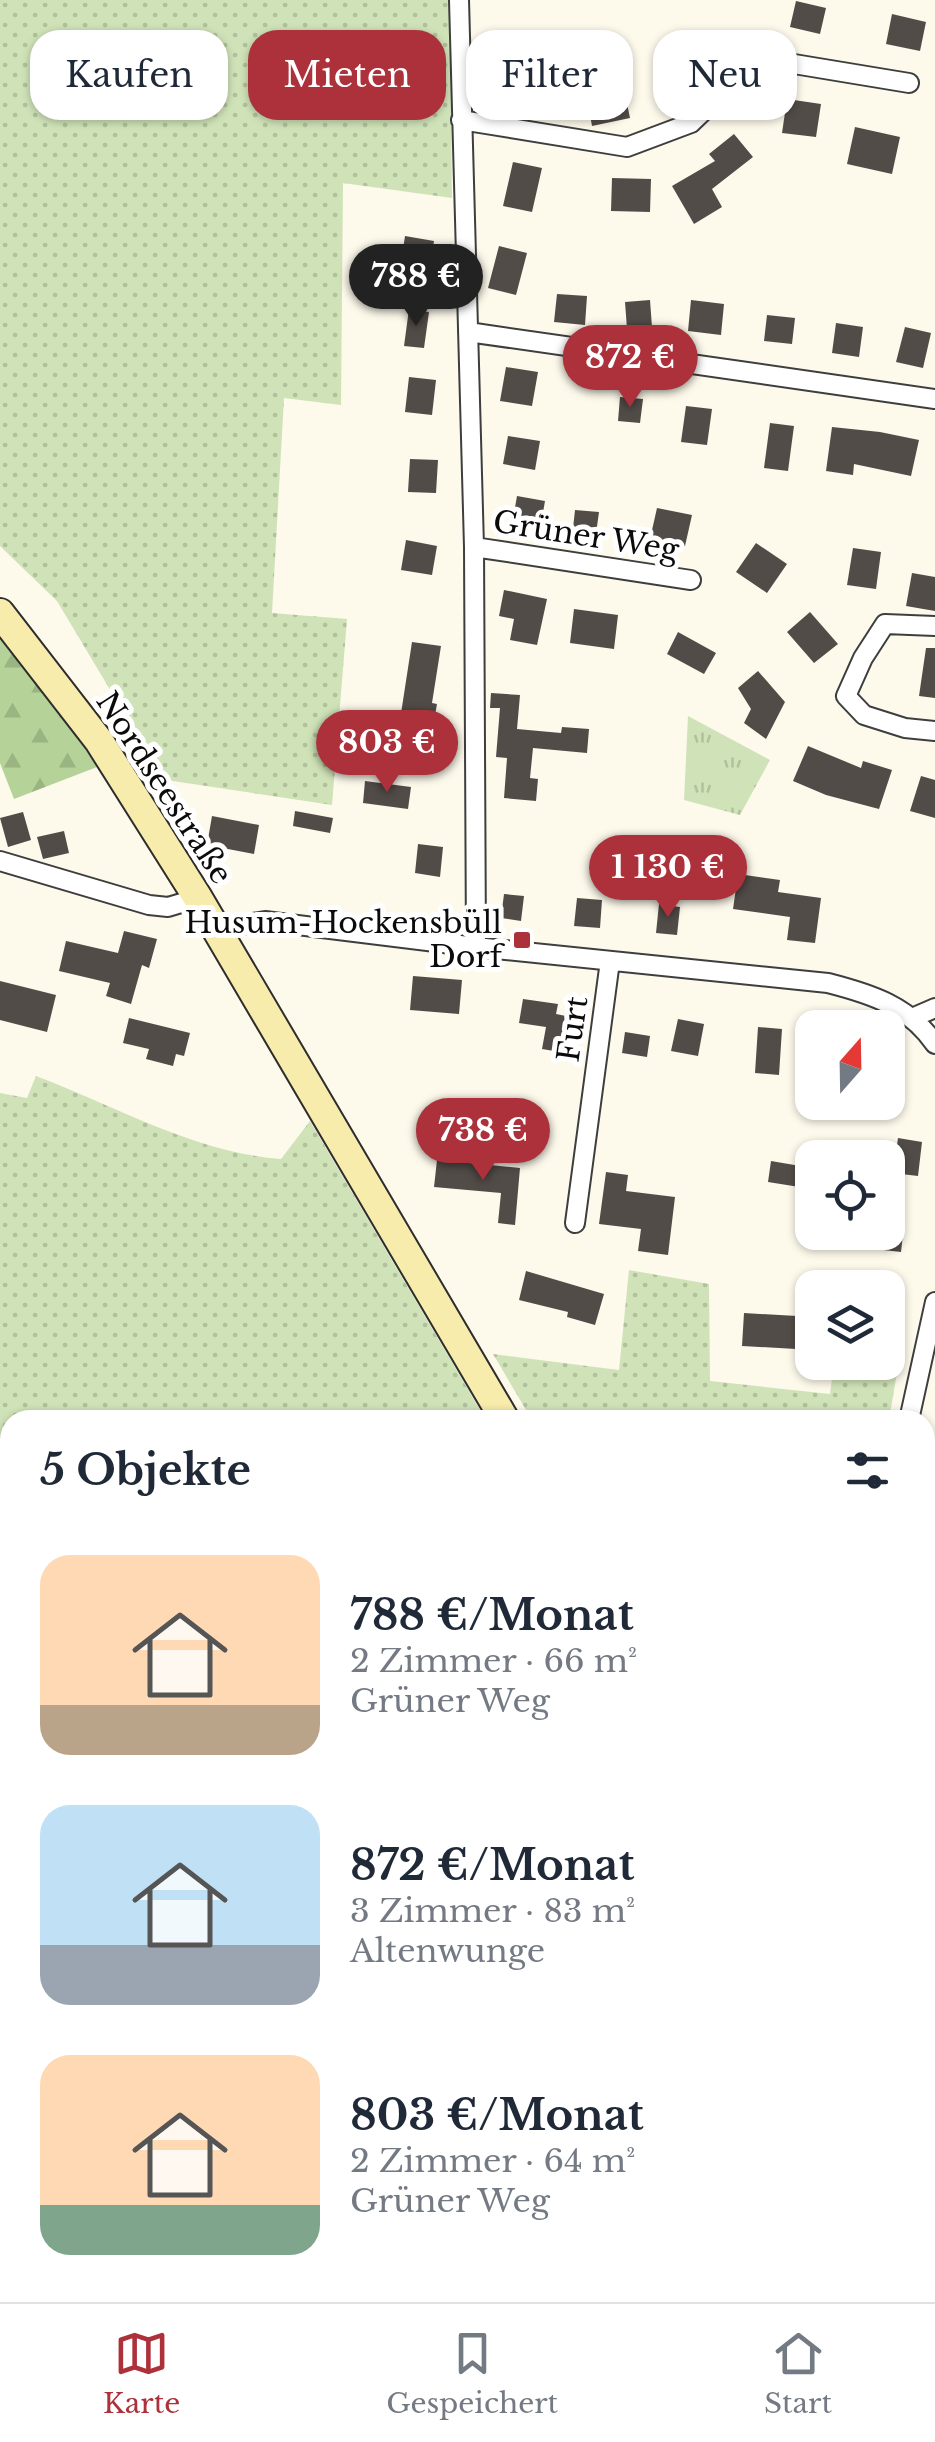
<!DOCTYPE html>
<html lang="de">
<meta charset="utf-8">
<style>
:root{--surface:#fff;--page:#f6f6f7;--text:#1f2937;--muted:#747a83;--line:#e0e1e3;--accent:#ac313b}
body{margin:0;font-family:"Libre Baskerville",serif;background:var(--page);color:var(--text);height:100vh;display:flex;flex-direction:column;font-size:38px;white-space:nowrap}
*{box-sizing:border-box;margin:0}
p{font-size:32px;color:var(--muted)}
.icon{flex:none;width:55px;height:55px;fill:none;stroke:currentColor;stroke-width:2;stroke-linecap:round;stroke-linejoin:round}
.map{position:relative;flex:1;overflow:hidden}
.sheet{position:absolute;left:0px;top:1410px;width:935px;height:892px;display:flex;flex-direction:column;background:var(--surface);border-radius:30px 30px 0 0;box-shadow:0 2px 8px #0004}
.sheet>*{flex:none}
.top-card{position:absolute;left:30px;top:30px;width:875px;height:90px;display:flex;gap:20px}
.needle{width:65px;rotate:20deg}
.tools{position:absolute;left:795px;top:1010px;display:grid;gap:20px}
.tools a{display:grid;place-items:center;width:110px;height:110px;border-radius:20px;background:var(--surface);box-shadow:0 2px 8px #0004;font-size:50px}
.price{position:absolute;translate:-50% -85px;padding:0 22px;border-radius:35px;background:var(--accent);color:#fff;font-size:32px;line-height:65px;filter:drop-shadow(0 2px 5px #0008)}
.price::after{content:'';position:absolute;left:50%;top:60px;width:30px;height:22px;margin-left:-15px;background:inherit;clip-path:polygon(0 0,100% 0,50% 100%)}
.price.selected{background:#222;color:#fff}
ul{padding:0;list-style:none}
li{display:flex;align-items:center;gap:30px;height:250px;padding:0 40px}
li span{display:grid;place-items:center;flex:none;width:280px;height:200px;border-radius:30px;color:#555}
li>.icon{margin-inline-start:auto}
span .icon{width:120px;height:120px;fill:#fffc;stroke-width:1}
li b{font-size:42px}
h2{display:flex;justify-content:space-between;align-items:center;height:120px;padding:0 40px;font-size:42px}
.chip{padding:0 35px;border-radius:30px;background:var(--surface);box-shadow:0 2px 8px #0004;font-size:35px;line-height:90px}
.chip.selected{background:var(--accent);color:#fff}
.menu{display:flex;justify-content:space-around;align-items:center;height:140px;border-top:2px solid var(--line);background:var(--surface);font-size:28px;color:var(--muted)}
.menu a{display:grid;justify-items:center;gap:5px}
.menu .selected{color:var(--accent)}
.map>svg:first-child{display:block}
.grass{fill:url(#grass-dots)}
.forest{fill:url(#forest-firs)}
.park{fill:url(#park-tufts)}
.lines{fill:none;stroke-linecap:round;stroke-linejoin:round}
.stream{stroke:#4391bf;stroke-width:5}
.building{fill:#524c48}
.minor-casing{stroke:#3e3e3e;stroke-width:22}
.secondary-casing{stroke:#2d2d2d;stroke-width:32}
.minor{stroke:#fff;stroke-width:18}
.secondary{stroke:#f7ecac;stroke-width:28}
.poi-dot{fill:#ac313b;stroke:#fff;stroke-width:4}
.labels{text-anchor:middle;stroke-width:10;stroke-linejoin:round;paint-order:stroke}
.street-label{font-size:30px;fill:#0b0b0b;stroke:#fff}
.poi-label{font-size:30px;fill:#0b0b0b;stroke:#fff;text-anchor:end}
</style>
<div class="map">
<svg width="935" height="2302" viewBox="0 0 935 2302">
<defs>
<pattern id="grass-dots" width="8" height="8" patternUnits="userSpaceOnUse" patternTransform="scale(2.5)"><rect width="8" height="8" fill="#d0e3b8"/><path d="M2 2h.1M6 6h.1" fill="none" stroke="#b1c19d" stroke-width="1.8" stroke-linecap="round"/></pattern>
<pattern id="forest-firs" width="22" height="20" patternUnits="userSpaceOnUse" patternTransform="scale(2.5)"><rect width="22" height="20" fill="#b5d399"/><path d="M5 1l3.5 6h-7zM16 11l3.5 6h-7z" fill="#9ab482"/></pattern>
<pattern id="park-tufts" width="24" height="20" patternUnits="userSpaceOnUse" patternTransform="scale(2.5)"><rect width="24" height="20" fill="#d0e3b8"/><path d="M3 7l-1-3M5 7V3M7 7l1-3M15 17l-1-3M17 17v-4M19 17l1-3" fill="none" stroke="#b1c19d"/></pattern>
</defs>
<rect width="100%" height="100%" fill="#fdf9eb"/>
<path class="grass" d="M0,0h450l2,198 -109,-15 -2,222 -57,-7 -12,215 75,6 -15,186 -179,-27 -26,-60 -70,-117 -57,-55z
M36,1076c80,30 159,77 245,83l29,-38 176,299h-476v137l-10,-7v-457l27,5z
M629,1270l80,14 1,97 120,13 4,-31 54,-1v-32l16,1 -15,89h-357l-39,-66 126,16z
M935,1763v457l-10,-39v-417z"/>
<path class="forest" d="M0,637l50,57 47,73 -83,32 -14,-36z"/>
<path class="park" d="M688,716l82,44 -30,55 -56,-15z"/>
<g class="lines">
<path class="stream" d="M0,1565l10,7
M925,1987l10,13"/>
</g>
<path class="building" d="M796,1l30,7 -6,26 -30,-7z
M892,14l34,8 -6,29 -34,-7z
M678,58l16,12 -24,30 -15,-12z
M620,69l10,49 -38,8 -9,-50z
M787,99l34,5 -5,33 -34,-4z
M855,127l45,10 -8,37 -45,-10z
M734,134l19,23 -41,32 10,18 -28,17 -22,-38 43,-25 -6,-7z
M513,162l29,6 -10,44 -29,-6z
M612,178l39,1 -1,33 -39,-1z
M405,236l29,5 -7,40 -28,-5z
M499,246l28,7 -11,42 -28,-7z
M557,294l30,2 -2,29 -31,-3z
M650,300l2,27 -25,2 -2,-27z
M691,300l33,4 -3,31 -33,-4z
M409,309l20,3 -5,36 -20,-2z
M767,315l28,3 -3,26 -28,-3z
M836,323l27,4 -4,30 -27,-4z
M905,327l26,6 -8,35 -27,-6z
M506,367l32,5 -6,34 -32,-5z
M409,377l27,3 -4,35 -27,-3z
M620,397l23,2 -3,24 -22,-2z
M686,406l26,3 -5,36 -26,-3z
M770,423l24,3 -6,45 -24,-3z
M832,427l48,5 39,8 -8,36 -57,-12 -1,11 -27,-4z
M508,436l32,5 -5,29 -32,-6z
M410,459l28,1 -2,33 -28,-1z
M517,496l28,5 -5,29 -28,-5z
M657,508l35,7 -7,31 -35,-7z
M575,510l24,2 -4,29 -23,-3z
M406,540l31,6 -5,29 -31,-5z
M756,543l31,21 -20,29 -31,-21z
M853,548l28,4 -5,37 -29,-4z
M912,573l23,4v34l-29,-5z
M504,590l43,9 -10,46 -27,-5 4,-21 -15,-3z
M574,609l44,6 -4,34 -44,-6z
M810,612l28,32 -24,19 -27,-31z
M678,632l38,21 -12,21 -37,-20z
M412,642l29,4 -9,57 5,1 -4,22 -33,-6z
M926,648h9v50l-16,-2z
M758,671l27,31 -19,37 -22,-16 7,-14 -13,-21z
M491,693l29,2 -3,34 44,4 1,-6 27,2 -2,24 -54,-5 -3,30 8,1 -2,22 -32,-3 3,-40 -11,-1 4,-49h-10z
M808,746l53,22 2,-7 29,9 -13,39 -53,-14 -33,-14z
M921,776l14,4v38l-25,-7z
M365,781l46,6 -3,22 -45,-6z
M295,811l38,7 -3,15 -37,-7z
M23,812l8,28 -23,7 -8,-29z
M212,816l47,9 -5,29 -47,-9z
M64,831l5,22 -26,6 -6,-22z
M418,844l25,3 -3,30 -25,-4z
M738,874l42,6 -2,12 43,6 -6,45 -28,-3 3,-23 -57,-8z
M504,894l20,2 -3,25 -20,-3z
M577,898l25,2 -2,28 -26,-2z
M659,904l21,3 -3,28 -21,-2z
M124,931l33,8 -8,29 -7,-3 -11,39 -25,-8 4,-13 -51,-12 7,-30 52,12z
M413,976l49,4 -3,34 -49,-4z
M0,981l56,14 -9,37 -47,-12z
M523,999l35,5 -2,10 15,3 -5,36 -24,-4 4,-22 -27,-4z
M129,1018l61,15 -6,23 -8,-2 -3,12 -27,-7 3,-10 -26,-6z
M678,1019l26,5 -6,32 -27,-5z
M758,1027l24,2 -3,46 -24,-2z
M625,1032l25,4 -3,21 -25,-4z
M898,1138l24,4 -4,34 -25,-3z
M437,1160l83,8 -5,57 -17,-2 3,-30 -67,-6z
M771,1161l41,7v21l-44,-7z
M606,1172l22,3 -2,16 49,6 -7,58 -30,-4 3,-22 -42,-5z
M888,1215l17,1 -4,36 -27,-3 2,-17h12z
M526,1271l78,23 -9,31 -28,-8 1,-5 -49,-12z
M744,1313l53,3 -1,33 -54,-3z"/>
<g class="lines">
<g class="minor-casing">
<path id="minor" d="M459,0l15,547 2,400
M461,120l166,27 64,-24 59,-57 38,-3 121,20
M468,332l467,67
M474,547l217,33
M935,626l-50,-2 -22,34 -17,38 18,19 41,13 30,3
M0,861l149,44 19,2 30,-9
M217,929l48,-8 211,26 352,36c43,11 81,23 107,61
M912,1018l23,-10
M575,1223l35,-262
M909,1420l26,-118
M0,1600l10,6
M925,1751l10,-1
M440,2292v10
M618,2292v10
M878,2292l2,10"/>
</g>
<g class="secondary-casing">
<path id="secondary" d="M0,613l99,128 99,157 307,522
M924,2292l3,10"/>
</g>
<use href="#minor" class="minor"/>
<use href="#secondary" class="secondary"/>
</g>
<rect class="poi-dot" x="512" y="930" width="20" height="20" rx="5"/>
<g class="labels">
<g class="street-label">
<text transform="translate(586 536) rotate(9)" y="10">Grüner Weg</text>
<text transform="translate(164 788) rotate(57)" y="10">Nordseestraße</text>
<text transform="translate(573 1029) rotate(-82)" y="10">Furt</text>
</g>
<g class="poi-label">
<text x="502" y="933">Husum-Hockensbüll<tspan x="502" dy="34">Dorf</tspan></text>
</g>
</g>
</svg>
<div class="tools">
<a><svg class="needle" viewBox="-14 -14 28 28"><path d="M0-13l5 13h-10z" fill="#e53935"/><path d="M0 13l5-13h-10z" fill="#747a83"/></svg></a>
<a><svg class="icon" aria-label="locate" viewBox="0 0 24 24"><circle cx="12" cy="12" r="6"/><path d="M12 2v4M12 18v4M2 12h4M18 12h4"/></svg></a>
<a><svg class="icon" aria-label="layers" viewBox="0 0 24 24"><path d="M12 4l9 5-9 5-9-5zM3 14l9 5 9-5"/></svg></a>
</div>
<b class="price selected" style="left:416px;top:329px">788 €</b>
<b class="price" style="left:630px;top:410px">872 €</b>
<b class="price" style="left:387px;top:795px">803 €</b>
<b class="price" style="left:668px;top:920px">1 130 €</b>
<b class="price" style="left:483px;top:1183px">738 €</b>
<div class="top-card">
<a class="chip">Kaufen</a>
<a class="chip selected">Mieten</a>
<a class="chip">Filter</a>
<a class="chip">Neu</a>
</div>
<section class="sheet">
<h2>5 Objekte<svg class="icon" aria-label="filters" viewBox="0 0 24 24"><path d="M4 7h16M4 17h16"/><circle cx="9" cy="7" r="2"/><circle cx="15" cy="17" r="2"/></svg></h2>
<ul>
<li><span style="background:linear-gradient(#ffd9b3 75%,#b9a48a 0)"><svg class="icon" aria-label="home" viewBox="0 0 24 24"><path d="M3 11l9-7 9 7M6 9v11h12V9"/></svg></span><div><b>788 €/Monat</b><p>2 Zimmer · 66 m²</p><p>Grüner Weg</p></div></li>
<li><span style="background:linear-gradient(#bfe0f5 70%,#9aa5b1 0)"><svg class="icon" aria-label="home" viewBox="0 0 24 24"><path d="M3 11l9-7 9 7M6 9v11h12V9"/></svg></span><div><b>872 €/Monat</b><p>3 Zimmer · 83 m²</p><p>Altenwunge</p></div></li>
<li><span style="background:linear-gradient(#ffd9b3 75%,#7fa58c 0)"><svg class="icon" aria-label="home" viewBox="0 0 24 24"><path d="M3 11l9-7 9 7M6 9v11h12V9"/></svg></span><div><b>803 €/Monat</b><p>2 Zimmer · 64 m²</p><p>Grüner Weg</p></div></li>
</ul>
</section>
</div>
<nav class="menu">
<a class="selected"><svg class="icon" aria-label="map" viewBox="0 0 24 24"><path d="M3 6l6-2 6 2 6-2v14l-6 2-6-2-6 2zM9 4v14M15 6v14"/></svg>Karte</a>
<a><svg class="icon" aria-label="saved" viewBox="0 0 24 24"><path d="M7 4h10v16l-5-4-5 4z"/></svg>Gespeichert</a>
<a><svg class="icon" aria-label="home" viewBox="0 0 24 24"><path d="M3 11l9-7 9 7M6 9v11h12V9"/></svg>Start</a>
</nav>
